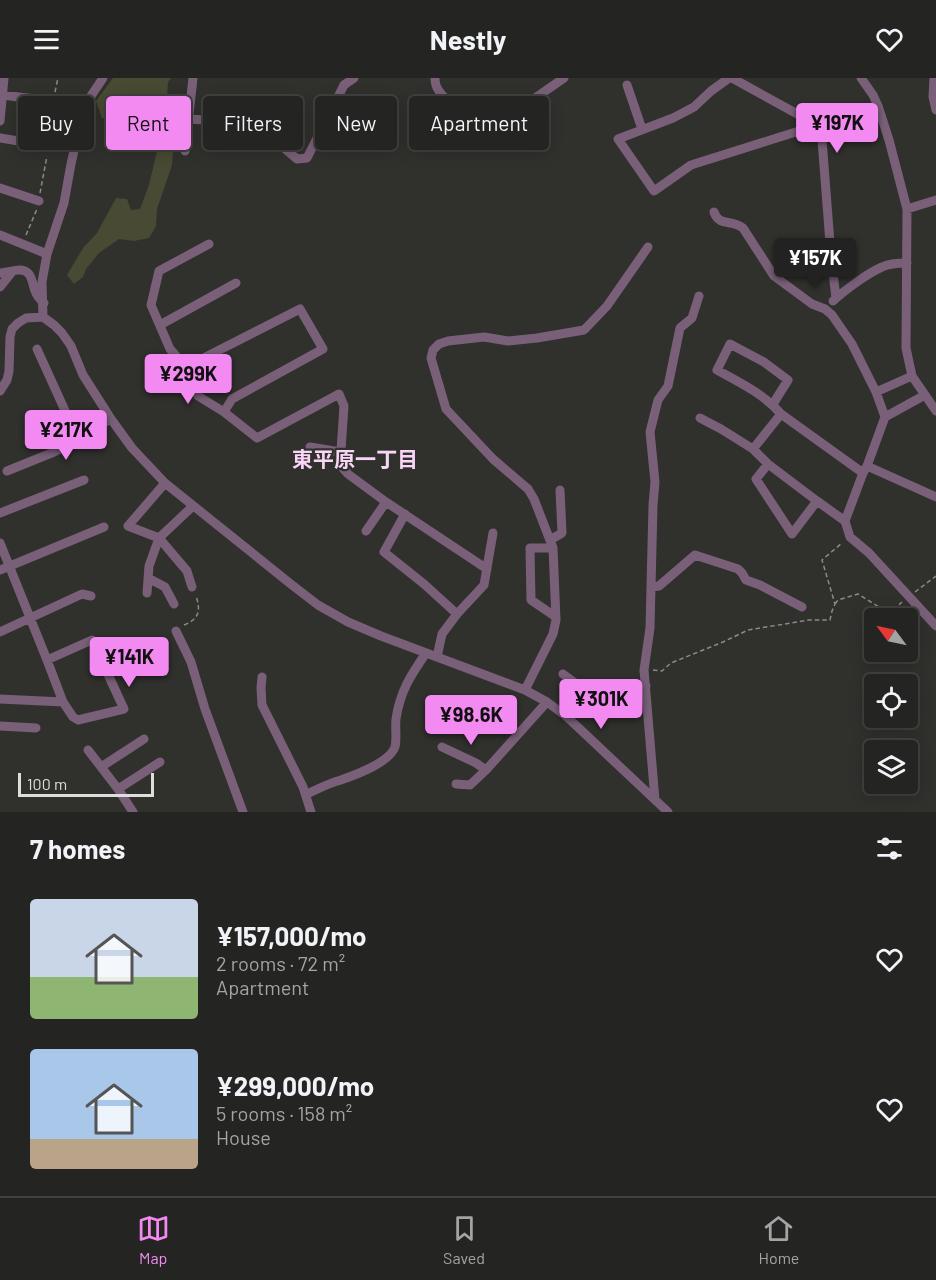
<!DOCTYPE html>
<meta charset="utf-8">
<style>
:root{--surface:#242422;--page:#2c2c2a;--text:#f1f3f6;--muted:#a3a4a5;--line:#414140;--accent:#f38af2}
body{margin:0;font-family:Barlow,"Noto Sans JP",sans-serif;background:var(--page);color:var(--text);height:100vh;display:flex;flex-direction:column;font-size:22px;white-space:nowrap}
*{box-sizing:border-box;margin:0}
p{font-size:20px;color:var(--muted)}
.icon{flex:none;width:33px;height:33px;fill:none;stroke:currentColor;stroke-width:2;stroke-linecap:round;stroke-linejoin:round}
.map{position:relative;height:734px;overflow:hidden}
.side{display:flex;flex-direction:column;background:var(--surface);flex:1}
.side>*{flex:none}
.banner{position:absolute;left:18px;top:18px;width:600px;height:54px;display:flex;gap:12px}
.needle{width:39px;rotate:303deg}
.buttons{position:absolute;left:864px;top:530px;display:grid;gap:12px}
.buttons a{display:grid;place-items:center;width:54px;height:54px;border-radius:6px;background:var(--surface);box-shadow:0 3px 15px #0003,0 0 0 2px var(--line);font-size:30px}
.scale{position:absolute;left:18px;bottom:15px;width:136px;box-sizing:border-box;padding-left:6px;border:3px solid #dedfdc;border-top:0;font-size:16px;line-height:21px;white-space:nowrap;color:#dedfdc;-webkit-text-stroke:4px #30302d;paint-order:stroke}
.price{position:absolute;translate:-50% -51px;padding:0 14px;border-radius:6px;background:var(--accent);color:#111;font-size:20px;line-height:39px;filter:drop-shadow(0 2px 3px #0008)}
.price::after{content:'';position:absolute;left:50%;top:36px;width:18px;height:14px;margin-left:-9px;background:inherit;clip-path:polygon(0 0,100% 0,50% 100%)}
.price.on{background:#222;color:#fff}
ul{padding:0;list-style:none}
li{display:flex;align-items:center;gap:18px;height:150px;padding:0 30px}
li span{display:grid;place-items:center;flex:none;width:168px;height:120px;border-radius:6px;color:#555}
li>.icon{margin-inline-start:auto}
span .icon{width:72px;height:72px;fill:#fffc;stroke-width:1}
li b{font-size:26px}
h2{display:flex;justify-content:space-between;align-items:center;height:72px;padding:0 30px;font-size:26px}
.pill{padding:0 21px;border-radius:6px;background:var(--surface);box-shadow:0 3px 15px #0003,0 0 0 2px var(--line);font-size:21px;line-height:54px}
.pill.on{background:var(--accent);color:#111}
header{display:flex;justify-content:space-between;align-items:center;height:78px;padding:0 30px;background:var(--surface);font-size:27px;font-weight:700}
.dock{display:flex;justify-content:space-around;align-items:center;height:84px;border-top:2px solid var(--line);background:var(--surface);font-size:16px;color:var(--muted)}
.dock a{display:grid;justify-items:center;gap:3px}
.dock .on{color:var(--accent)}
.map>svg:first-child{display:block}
.green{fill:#494a33}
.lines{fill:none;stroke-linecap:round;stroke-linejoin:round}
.path{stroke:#8a8a87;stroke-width:1.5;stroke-dasharray:4.5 3;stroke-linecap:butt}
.minor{stroke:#796078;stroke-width:9}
.labels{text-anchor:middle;stroke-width:4.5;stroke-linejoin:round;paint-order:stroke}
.neighbourhood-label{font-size:21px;font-weight:bold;fill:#f9d5f8;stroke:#30302d}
</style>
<header><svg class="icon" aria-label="menu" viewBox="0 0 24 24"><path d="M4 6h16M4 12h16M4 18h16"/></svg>Nestly<svg class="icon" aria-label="heart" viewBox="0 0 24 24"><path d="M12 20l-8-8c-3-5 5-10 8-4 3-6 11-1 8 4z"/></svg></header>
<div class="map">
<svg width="936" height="734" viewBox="0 0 936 734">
<rect width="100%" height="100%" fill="#30302d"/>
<path class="green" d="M113,0h58l-3,4 -2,32 1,19 6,18 -1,14 -15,44 -1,17 -7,12 -15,3 -15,-2 -20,14 -13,16 -3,8 -9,7 -7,-9 16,-27 14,-15 19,-35 11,1 4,11 9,-1 9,-24 8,-34 -7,-11 -33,-22h-15l-6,-17z"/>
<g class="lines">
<path class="path" d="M55,14l3,-14
M49,58l2,-25
M40,115l7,-37
M26,157l11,-26
M915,514l21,-16
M835,526l3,-4 20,-6 29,18h4l11,-10
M184,547c15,-6 17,-14 12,-29
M653,592l9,1 9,-8 52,-21 25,-12 61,-10h21l2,-9 3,-7 -13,-44 20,-17"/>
<path class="minor" d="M435,0c0,5 1,9 4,13 5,8 31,30 40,33 7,2 15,-1 23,-3l62,-43
M729,0l-18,13 -17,16 -21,11 -55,21 36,52 37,-26 127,-40
M732,0l89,49 10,129 5,42
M861,0l12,17 5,11 11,34 18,69 -1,139 6,28 24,35
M934,0l-1,19 3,13
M627,7l15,44
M2,17l50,6
M189,41l66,4 42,36 10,-1 37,-73 10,-7
M0,43l4,-43
M0,60l49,8
M185,73l8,-73
M0,110l39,13
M907,131l29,-9
M714,134c5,15 18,7 29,16l31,48 38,28 13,5 7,6 20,29 24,48
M0,157l47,19
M209,166l-50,27 -8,34 19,44 16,18 114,-58 23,40 -91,50 -8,13 33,26 82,-44 5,12 -4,59 8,9 38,28 101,67
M0,195c7,0 13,-3 19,-3 13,-1 13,13 16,21 2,5 5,9 9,12
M0,209l12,-15
M833,223c12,-11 35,-28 49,-34 8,-4 17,-4 25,-4
M43,239l-1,-35 5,-28 17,-51 7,-39 11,-49 7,-16 14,-21
M160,247l76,-42
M37,271l40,88
M186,289l12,29 26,16
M912,298l-36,16 9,25 -18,49 -4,7 -18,48 5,16 19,16 67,73
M0,313l7,-11 2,-9 1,-34 2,-8 6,-6 8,-5 17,-1 11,8 8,8 9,13 12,29 28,44 21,29 33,35 127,102 26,20 30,17 33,14 144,54 22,12 19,14 102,96
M773,326l15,-24 -24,-18 -34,-18 -13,26c22,12 47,24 64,44l82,59
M885,339l40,-22
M700,340l21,11 32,20 15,15 49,37 28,20
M310,369l30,5
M753,371l28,-35
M768,386l-12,15 36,55 25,-33
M867,388l69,31
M7,393l47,-19 16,-8 7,-7 34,-18
M0,435l84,-33
M405,436l-21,38 40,32 33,30
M366,453l20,-29
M550,462l12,-7 -2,-43
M0,465l47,117 16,42 10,15 5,3 46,-11 -32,-69 -45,20
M553,470h-23l1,52 25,17
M0,492l104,-43
M148,500l17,9 9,17
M192,509l-5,-16 -28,-33 34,-32
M651,509l8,-1 36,-31 43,14 4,4 4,7 14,5 42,22
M147,515l2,-27 10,-28 -31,-12 37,-43
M176,553l15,31 14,47 38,103
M0,554l82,-38 9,2
M437,579l5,-23 15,-20 27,-29 9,-52
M563,596l23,17
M262,599l-1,11 1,17 41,82 8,25
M525,612l28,-56 3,-14 -3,-72 -19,-49 -6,-10 -35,-30 -47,-50 -15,-51 2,-8 6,-6 9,-3 36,-4 24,4 29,-3 47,-8 23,-24 41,-59
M0,621l63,3
M566,638l20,-25 60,-5
M0,648l36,2
M442,669l34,16 10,7
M88,672l30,39 15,23
M101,689l43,-28
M456,706l14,1 16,-15 61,-68
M118,711l42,-27
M307,716c11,-5 22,-11 34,-14 14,-5 48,-17 54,-33 2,-8 0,-20 1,-28 4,-28 15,-44 30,-66
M655,722l-11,-130 6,-42 3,-123 2,-23 -5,-50 8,-32 10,-14 12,-58 12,-10 7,-22"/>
</g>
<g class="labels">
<g class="neighbourhood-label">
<text x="355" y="389">東平原一丁目</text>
</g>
</g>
</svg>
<div class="buttons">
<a><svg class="needle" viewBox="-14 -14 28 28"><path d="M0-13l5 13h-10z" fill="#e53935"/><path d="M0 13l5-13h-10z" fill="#a3a4a5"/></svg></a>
<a><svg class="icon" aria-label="locate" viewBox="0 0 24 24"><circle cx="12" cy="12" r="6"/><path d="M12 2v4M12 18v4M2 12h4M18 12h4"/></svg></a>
<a><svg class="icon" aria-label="layers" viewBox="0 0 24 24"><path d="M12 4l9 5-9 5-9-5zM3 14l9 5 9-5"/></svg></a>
</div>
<div class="scale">100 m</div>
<b class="price" style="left:837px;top:76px">¥197K</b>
<b class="price on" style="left:815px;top:211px">¥157K</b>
<b class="price" style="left:188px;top:327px">¥299K</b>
<b class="price" style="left:66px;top:383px">¥217K</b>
<b class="price" style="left:129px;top:610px">¥141K</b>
<b class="price" style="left:601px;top:652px">¥301K</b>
<b class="price" style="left:471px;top:668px">¥98.6K</b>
<div class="banner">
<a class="pill">Buy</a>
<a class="pill on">Rent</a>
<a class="pill">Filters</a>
<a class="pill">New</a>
<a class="pill">Apartment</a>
</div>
</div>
<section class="side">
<h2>7 homes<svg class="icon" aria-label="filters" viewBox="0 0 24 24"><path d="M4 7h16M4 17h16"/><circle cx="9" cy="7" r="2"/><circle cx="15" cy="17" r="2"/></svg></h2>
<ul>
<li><span style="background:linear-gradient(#c9d6e8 65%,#8fb573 0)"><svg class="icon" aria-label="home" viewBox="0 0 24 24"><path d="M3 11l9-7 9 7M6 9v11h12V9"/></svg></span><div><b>¥157,000/mo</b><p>2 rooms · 72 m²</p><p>Apartment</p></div><svg class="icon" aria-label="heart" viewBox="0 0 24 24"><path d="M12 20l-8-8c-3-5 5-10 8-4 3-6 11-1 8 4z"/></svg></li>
<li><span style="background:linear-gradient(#a9c7e8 75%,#b9a48a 0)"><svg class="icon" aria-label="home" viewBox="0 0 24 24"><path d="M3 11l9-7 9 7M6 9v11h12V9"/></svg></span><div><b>¥299,000/mo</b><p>5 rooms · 158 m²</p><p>House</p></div><svg class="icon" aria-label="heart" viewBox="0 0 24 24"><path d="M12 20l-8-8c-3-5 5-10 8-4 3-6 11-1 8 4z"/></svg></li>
</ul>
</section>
<nav class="dock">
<a class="on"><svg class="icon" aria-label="map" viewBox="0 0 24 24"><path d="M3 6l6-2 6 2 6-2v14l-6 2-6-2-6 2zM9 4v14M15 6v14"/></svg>Map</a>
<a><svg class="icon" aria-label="saved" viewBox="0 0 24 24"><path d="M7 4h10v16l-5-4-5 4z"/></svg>Saved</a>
<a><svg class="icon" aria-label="home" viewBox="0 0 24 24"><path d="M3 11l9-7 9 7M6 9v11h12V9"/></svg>Home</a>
</nav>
